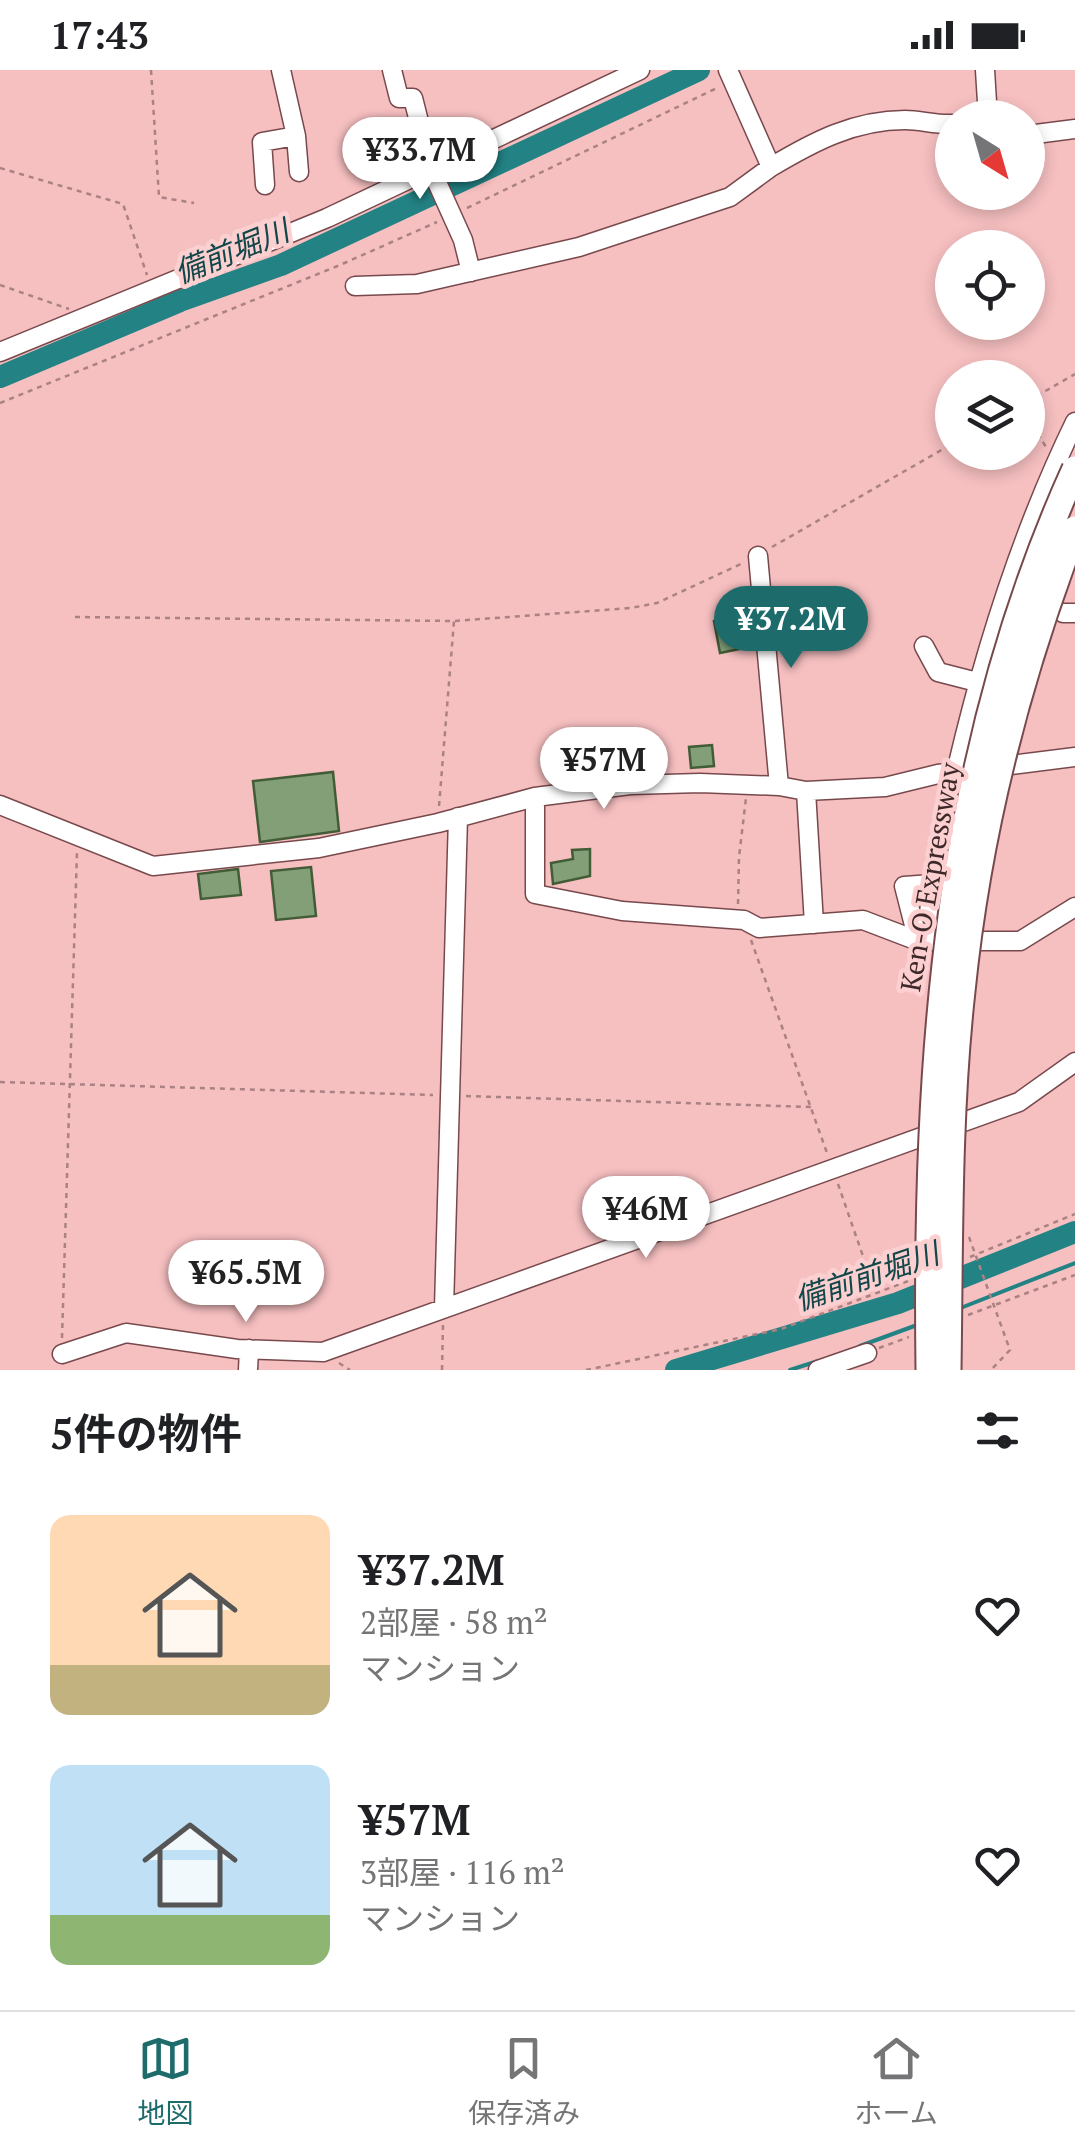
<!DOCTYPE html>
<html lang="ja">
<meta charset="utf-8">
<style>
:root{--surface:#fff;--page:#f2f2f2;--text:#202124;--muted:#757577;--line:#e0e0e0;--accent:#1e6b6c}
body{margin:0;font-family:"PT Serif","Noto Sans JP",serif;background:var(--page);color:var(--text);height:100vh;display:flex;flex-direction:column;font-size:38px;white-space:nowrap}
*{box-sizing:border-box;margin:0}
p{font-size:32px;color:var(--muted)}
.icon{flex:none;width:55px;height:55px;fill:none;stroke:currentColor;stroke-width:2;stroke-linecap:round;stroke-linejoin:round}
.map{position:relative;height:1300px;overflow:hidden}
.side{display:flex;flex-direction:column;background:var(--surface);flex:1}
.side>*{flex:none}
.needle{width:65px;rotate:143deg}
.fabs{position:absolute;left:935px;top:30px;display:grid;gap:20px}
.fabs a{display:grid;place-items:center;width:110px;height:110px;border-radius:50%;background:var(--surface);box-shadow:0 5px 15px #0003;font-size:50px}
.price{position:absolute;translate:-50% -85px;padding:0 22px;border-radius:35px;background:#fff;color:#222;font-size:32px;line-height:65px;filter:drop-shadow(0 2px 5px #0008)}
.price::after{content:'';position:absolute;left:50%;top:60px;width:30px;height:22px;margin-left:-15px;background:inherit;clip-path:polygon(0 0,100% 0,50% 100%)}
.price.selected{background:var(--accent);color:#fff}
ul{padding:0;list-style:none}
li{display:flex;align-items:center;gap:30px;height:250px;padding:0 50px}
li span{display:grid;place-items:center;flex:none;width:280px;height:200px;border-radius:20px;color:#555}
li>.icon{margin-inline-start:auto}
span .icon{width:120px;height:120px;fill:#fffc;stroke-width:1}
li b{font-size:42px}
h2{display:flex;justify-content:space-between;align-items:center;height:120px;padding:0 50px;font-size:42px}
.status{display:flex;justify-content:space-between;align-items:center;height:70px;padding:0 50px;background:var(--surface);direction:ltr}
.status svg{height:28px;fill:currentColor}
.menu{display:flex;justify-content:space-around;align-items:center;height:140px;border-top:2px solid var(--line);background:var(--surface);font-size:28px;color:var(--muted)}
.menu a{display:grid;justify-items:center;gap:5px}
.menu .selected{color:var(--accent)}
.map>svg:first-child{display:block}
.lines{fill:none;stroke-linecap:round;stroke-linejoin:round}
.stream{stroke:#238284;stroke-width:4}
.river{stroke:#238284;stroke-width:22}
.building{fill:#839f78;stroke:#435c38;stroke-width:2.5}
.minor-casing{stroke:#78494c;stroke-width:21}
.path{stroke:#ab8283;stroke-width:2.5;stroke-dasharray:5 5;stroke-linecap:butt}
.minor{stroke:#fff;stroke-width:18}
.highway-bridge-casing{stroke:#78494c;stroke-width:29;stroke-linecap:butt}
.highway-bridge{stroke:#fff;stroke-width:25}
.labels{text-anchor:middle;stroke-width:9;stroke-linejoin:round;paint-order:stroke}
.street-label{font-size:28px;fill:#3e292a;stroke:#fccfd0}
.water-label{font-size:30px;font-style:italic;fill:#114748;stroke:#fccfd0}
</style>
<div class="status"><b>17:43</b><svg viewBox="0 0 49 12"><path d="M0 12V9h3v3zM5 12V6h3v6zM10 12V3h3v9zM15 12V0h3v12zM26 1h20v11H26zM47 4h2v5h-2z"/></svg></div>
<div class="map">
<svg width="1075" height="1300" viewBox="0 0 1075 1300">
<rect width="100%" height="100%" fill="#f6bfc0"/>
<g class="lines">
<path class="stream" d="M958,1239l117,-46
M860,1276l57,-21
M790,1300l28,-9"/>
<path class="river" d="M0,307l180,-76 101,-36 418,-195
M676,1300l222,-67 177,-71"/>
</g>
<path class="building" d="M750,538l4,38 -34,7 -6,-32z
M712,675l2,21 -23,2 -2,-21z
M333,702l6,59 -79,11 -7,-61z
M590,779v27l-37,8 -2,-21 22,-4 -1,-9z
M311,797l5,49 -40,4 -5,-49z
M238,799l3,26 -40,4 -3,-25z"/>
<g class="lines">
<g class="minor-casing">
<path id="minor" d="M281,0l15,66 3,36
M392,0l7,28h14l18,71 32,71 8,32
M728,0l43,97c42,-25 83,-47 134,-47 16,0 31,5 47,4
M985,0l3,48
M1028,65l47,-6
M265,115l-3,-43 34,-6
M355,216l62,-2 162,-37 151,-50 41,-30
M0,282l327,-134 313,-148
M758,486l21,230
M1063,543h12
M924,576l14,26 39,10
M806,721l8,133
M535,727v97l87,17 122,9 15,8 104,-8 55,21h102l55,-34
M0,735l153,61 166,-18 119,-25 97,-26 95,-12 70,-2 79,3 27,5 79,-4 53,-13 137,-17
M932,814c31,-158 72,-316 143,-462
M918,871l-14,-55 28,-2 -3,30 9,8 10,19
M444,1238l14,-491
M62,1284l64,-21 111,16 86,3 696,-250 56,-40
M248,1300l1,-21
M818,1300l49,-17"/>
</g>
<path class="path" d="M151,0l8,127 35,6
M0,98l123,36 24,71
M467,138l250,-120
M0,215l69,24
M1028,331l47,-27
M0,333l340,-138 97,-43
M1028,346l19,33
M772,477l180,-103
M75,547l379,4 177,-13 26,-5 86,-40
M439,736l15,-185
M738,834l1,-47 7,-59
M751,870l76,213
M0,1012l433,13
M466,1026l345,11
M838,1114l35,101 -4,11
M969,1167l41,113 -19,20
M970,1187l105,-43
M968,1245l107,-40
M62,1268l15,-487
M879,1278l30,-11
M339,1293l11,7
M442,1300l1,-46
M586,1300l195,-41 130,-49"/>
<use href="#minor" class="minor"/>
<g class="highway-bridge-casing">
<path id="highway-bridge" d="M929,1300c-4,-309 16,-615 146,-901
M948,1300c2,-126 0,-253 14,-379 16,-158 56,-314 113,-462"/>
</g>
<use href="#highway-bridge" class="highway-bridge"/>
</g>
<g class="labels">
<g class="street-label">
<text transform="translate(930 807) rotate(-80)" y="10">Ken-O Expressway</text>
</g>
<g class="water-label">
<text transform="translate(232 182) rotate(-22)" y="10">備前堀川</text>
<text transform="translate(867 1207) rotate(-19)" y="10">備前前堀川</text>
</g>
</g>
</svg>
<div class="fabs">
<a><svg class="needle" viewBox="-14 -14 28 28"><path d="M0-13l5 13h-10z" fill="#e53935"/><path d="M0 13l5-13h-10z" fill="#757577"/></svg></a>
<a><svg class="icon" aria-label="locate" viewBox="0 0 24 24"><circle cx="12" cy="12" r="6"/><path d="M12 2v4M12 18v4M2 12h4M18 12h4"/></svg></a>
<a><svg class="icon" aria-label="layers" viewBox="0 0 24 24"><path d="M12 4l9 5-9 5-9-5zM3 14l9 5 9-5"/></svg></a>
</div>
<b class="price" style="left:420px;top:132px">¥33.7M</b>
<b class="price selected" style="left:791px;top:601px">¥37.2M</b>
<b class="price" style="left:604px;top:742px">¥57M</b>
<b class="price" style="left:646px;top:1191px">¥46M</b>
<b class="price" style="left:246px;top:1255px">¥65.5M</b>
</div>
<section class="side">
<h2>5件の物件<svg class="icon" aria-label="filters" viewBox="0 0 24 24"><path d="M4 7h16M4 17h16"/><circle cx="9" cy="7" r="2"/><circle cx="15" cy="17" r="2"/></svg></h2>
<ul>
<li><span style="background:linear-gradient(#ffd9b3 75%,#c2b280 0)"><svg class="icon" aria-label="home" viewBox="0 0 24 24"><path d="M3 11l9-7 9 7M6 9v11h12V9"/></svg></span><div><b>¥37.2M</b><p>2部屋 · 58 m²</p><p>マンション</p></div><svg class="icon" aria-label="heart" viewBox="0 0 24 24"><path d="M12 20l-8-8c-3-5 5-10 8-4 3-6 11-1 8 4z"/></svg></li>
<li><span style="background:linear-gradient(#bfe0f5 75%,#8fb573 0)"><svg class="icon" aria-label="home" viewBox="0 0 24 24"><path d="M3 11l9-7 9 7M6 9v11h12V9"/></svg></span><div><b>¥57M</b><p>3部屋 · 116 m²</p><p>マンション</p></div><svg class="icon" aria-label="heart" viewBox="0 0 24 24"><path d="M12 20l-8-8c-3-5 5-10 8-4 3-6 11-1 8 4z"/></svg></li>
</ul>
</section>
<nav class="menu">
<a class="selected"><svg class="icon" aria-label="map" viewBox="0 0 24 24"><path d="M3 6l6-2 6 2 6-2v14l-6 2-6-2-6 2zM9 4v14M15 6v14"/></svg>地図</a>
<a><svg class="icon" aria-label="saved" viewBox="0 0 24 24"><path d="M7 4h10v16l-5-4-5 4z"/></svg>保存済み</a>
<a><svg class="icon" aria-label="home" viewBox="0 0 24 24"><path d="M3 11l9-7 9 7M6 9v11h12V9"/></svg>ホーム</a>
</nav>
